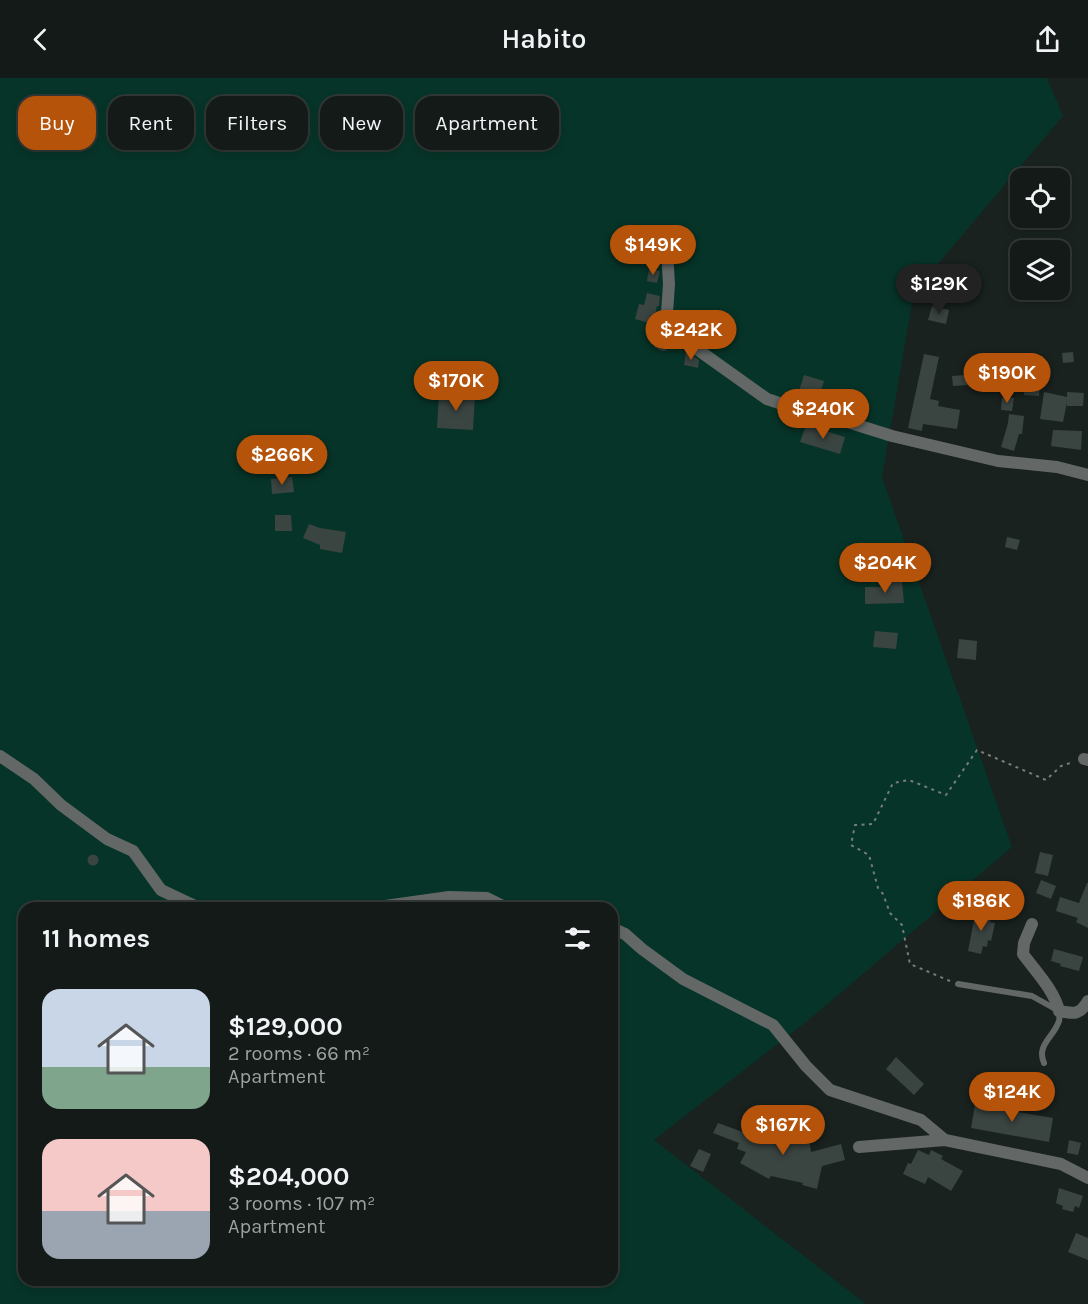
<!DOCTYPE html>
<meta charset="utf-8">
<style>
:root{--surface:#131a17;--page:#202724;--text:#f1f3f6;--muted:#9da1a1;--line:#323836;--accent:#b45309}
body{margin:0;font-family:Karla,sans-serif;background:var(--page);color:var(--text);height:100vh;display:flex;flex-direction:column;font-size:22px;white-space:nowrap}
*{box-sizing:border-box;margin:0}
p{font-size:20px;color:var(--muted)}
.icon{flex:none;width:33px;height:33px;fill:none;stroke:currentColor;stroke-width:2;stroke-linecap:round;stroke-linejoin:round}
.map{position:relative;flex:1;overflow:hidden}
.drawer{position:absolute;left:18px;top:824px;width:600px;height:384px;display:flex;flex-direction:column;background:var(--surface);border-radius:18px;box-shadow:0 3px 9px #0003,0 0 0 2px var(--line)}
.drawer>*{flex:none}
.top-card{position:absolute;left:18px;top:18px;width:600px;height:54px;display:flex;gap:12px}
.fabs{position:absolute;left:1010px;top:90px;display:grid;gap:12px}
.fabs a{display:grid;place-items:center;width:60px;height:60px;border-radius:12px;background:var(--surface);box-shadow:0 3px 9px #0003,0 0 0 2px var(--line);font-size:30px}
.price{position:absolute;translate:-50% -51px;padding:0 14px;border-radius:21px;background:var(--accent);color:#fff;font-size:20px;line-height:39px;filter:drop-shadow(0 2px 3px #0008)}
.price::after{content:'';position:absolute;left:50%;top:36px;width:18px;height:14px;margin-left:-9px;background:inherit;clip-path:polygon(0 0,100% 0,50% 100%)}
.price.on{background:#222;color:#fff}
ul{padding:0;list-style:none}
li{display:flex;align-items:center;gap:18px;height:150px;padding:0 24px}
li span{display:grid;place-items:center;flex:none;width:168px;height:120px;border-radius:18px;color:#555}
li>.icon{margin-inline-start:auto}
span .icon{width:72px;height:72px;fill:#fffc;stroke-width:1}
li b{font-size:26px}
h2{display:flex;justify-content:space-between;align-items:center;height:72px;padding:0 24px;font-size:26px}
.chip{padding:0 21px;border-radius:18px;background:var(--surface);box-shadow:0 3px 9px #0003,0 0 0 2px var(--line);font-size:21px;line-height:54px}
.chip.on{background:var(--accent);color:#fff}
header{display:flex;justify-content:space-between;align-items:center;height:78px;padding:0 24px;background:var(--surface);font-size:27px;font-weight:600}
.map>svg:first-child{display:block}
.green{fill:#073428;fill-rule:evenodd}
.building{fill:#3a4440}
.lines{fill:none;stroke-linecap:round;stroke-linejoin:round}
.path{stroke:#767d7b;stroke-width:2;stroke-dasharray:3 4.5;stroke-linecap:butt}
.lane{stroke:#636866;stroke-width:6}
.street{stroke:#636866;stroke-width:12}
</style>
<header><svg class="icon" aria-label="back" viewBox="0 0 24 24"><path d="M15 5l-7 7 7 7"/></svg>Habito<svg class="icon" aria-label="share" viewBox="0 0 24 24"><path d="M12 15V3M7 8l5-5 5 5M5 13v7h14v-7"/></svg></header>
<div class="map">
<svg width="1088" height="1226" viewBox="0 0 1088 1226">
<rect width="100%" height="100%" fill="#19221f"/>
<path class="green" d="M0,0h1047l16,38 -149,176 -32,185 130,370 -201,171 -157,122 212,164h-866zM24,830h588v372h-588z"/>
<path class="building" d="M689,153l1,14h-19v-13z
M649,191l11,2 -3,12 -10,-2z
M647,215l13,3 -1,10h-2l-4,18 -18,-5 4,-15 5,1z
M932,228l17,4 -3,14 -18,-4z
M660,256l11,6 -5,11h-4l-8,-4z
M686,273l13,9 -1,8 -14,-3z
M1073,274l1,10 -11,1 -1,-10z
M924,276l15,3 -9,42 9,2 -1,5 22,4 -3,19 -34,-5 -1,7 -14,-3z
M1026,292l12,1 -1,11h3l-1,14 -15,-1z
M804,297l20,6 -5,16 -20,-6z
M967,297l1,10 -15,1 -1,-10z
M1044,314l23,5v-5l17,1 -1,13h-16v-4l-4,20 -23,-3z
M439,316l36,2 -2,34 -36,-2z
M1002,320h12l-2,13 -11,-1z
M1009,336l15,2 -2,18h-3l-5,17 -13,-4 7,-24z
M806,347l39,12 -5,17 -40,-12z
M1053,352l29,1 -1,19 -30,-4z
M292,399l2,15 -22,2 -1,-15z
M275,437h16l1,16h-17z
M309,446l11,4 26,4 -4,21 -22,-4v-4l-17,-7z
M1007,459l13,3 -3,10 -12,-3z
M902,503l2,22 -39,1v-17h25v-5z
M875,553l23,2 -2,16 -23,-2z
M959,561l18,2 -1,19 -19,-2z
M1040,774l13,3 -5,21 -13,-3z
M87.5 782a5.5 5.5 0 1 1 11 0a5.5 5.5 0 1 1-11 0Z
M1041,802l15,6 -5,13 -15,-6z
M1087,805h1v45l-12,-6 2,-4 -22,-7 4,-14 19,6z
M976,832l16,3 -2,9 5,1 -4,18 -3,-1 -1,7 -4,-1 -2,8 -13,-3z
M1054,871l29,8 -4,14 -19,-5 1,-2 -10,-3z
M896,979l28,27 -10,11 -28,-26z
M975,1027l78,13 -4,24 -78,-14z
M718,1045l44,16 2,-6 19,7v-4l25,-4 3,20 30,-8 4,16 -23,6 -5,23 -15,-4 1,-2 -32,-7 -2,3 -29,-16 6,-11 -9,-3 2,-6 -26,-10z
M1069,1062l12,3 -3,12 -11,-2z
M699,1071l12,5 -8,18 -13,-6z
M918,1072l11,5 2,-5 12,6 -2,3 22,12 -12,20 -23,-14 -3,7 -22,-10 5,-11 3,1z
M1059,1110l24,8 -4,12 -4,-2 -2,6 -11,-3 1,-3 -7,-3z
M1076,1155l12,5v22l-20,-8z"/>
<g class="lines">
<path class="path" d="M950,903l-40,-17 -8,-39 -12,-12 -7,-19 -5,-6 -9,-33 -18,-10 4,-20 18,-1 20,-41 16,-3 37,15 31,-45 69,30 15,-14 12,-4"/>
<path class="lane" d="M958,906l74,12 27,15c0,3 1,7 0,10 -5,16 -23,24 -15,42"/>
<path class="street" d="M667,174l2,32 -3,43 101,72 30,10 41,10 54,17 106,25 59,6 31,8
M0,678l34,23 27,26 46,34 26,12 28,39 38,18
M1084,681l4,1
M371,830l78,-11 38,1 20,10
M1032,846l-8,19 -1,11c13,18 31,36 36,57 15,3 21,4 29,-10
M612,850l13,6 17,15 41,30 90,46 33,41 24,24 91,30 24,20 116,24 27,14
M859,1069l86,-7"/>
</g>
</svg>
<div class="fabs">
<a><svg class="icon" aria-label="locate" viewBox="0 0 24 24"><circle cx="12" cy="12" r="6"/><path d="M12 2v4M12 18v4M2 12h4M18 12h4"/></svg></a>
<a><svg class="icon" aria-label="layers" viewBox="0 0 24 24"><path d="M12 4l9 5-9 5-9-5zM3 14l9 5 9-5"/></svg></a>
</div>
<b class="price" style="left:653px;top:198px">$149K</b>
<b class="price on" style="left:939px;top:237px">$129K</b>
<b class="price" style="left:691px;top:283px">$242K</b>
<b class="price" style="left:1007px;top:326px">$190K</b>
<b class="price" style="left:456px;top:334px">$170K</b>
<b class="price" style="left:823px;top:362px">$240K</b>
<b class="price" style="left:282px;top:408px">$266K</b>
<b class="price" style="left:885px;top:516px">$204K</b>
<b class="price" style="left:981px;top:854px">$186K</b>
<b class="price" style="left:1012px;top:1045px">$124K</b>
<b class="price" style="left:783px;top:1078px">$167K</b>
<div class="top-card">
<a class="chip on">Buy</a>
<a class="chip">Rent</a>
<a class="chip">Filters</a>
<a class="chip">New</a>
<a class="chip">Apartment</a>
</div>
<section class="drawer">
<h2>11 homes<svg class="icon" aria-label="filters" viewBox="0 0 24 24"><path d="M4 7h16M4 17h16"/><circle cx="9" cy="7" r="2"/><circle cx="15" cy="17" r="2"/></svg></h2>
<ul>
<li><span style="background:linear-gradient(#c9d6e8 65%,#7fa58c 0)"><svg class="icon" aria-label="home" viewBox="0 0 24 24"><path d="M3 11l9-7 9 7M6 9v11h12V9"/></svg></span><div><b>$129,000</b><p>2 rooms · 66 m²</p><p>Apartment</p></div></li>
<li><span style="background:linear-gradient(#f6c9c9 60%,#9aa5b1 0)"><svg class="icon" aria-label="home" viewBox="0 0 24 24"><path d="M3 11l9-7 9 7M6 9v11h12V9"/></svg></span><div><b>$204,000</b><p>3 rooms · 107 m²</p><p>Apartment</p></div></li>
</ul>
</section>
</div>
